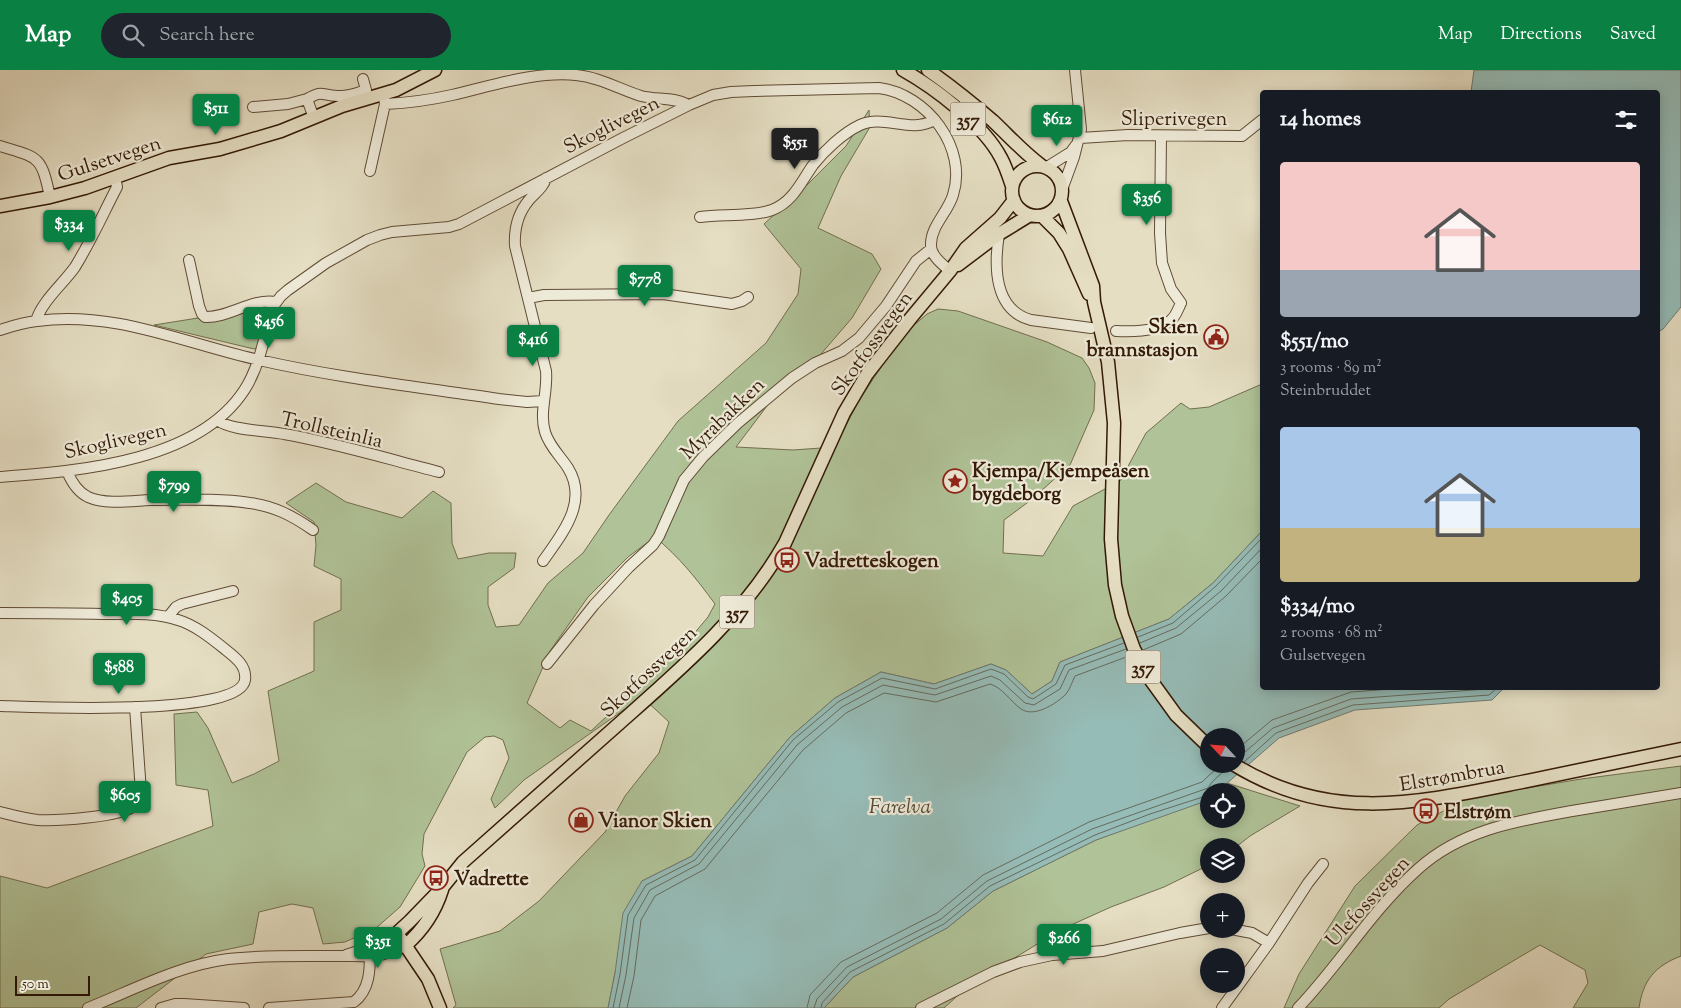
<!DOCTYPE html>
<meta charset="utf-8">
<style>
:root{--surface:#171b24;--page:#20242c;--text:#f1f3f6;--muted:#9ea1a6;--accent:#0b8043}
body{margin:0;font-family:"Sorts Mill Goudy",serif;background:var(--page);color:var(--text);height:100vh;display:flex;flex-direction:column;font-size:19px;white-space:nowrap}
*{box-sizing:border-box;margin:0}
p{font-size:16px;color:var(--muted)}
.icon{flex:none;width:28px;height:28px;fill:none;stroke:currentColor;stroke-width:2;stroke-linecap:round;stroke-linejoin:round}
.map{position:relative;flex:1;overflow:hidden}
.drawer{position:absolute;left:1260px;top:20px;width:400px;height:600px;display:flex;flex-direction:column;background:var(--surface);border-radius:5px;box-shadow:0 2px 12px #0003}
.drawer>*{flex:none}
.needle{width:32px;rotate:296deg}
.controls{position:absolute;left:1200px;top:658px;display:grid;gap:10px}
.controls a{display:grid;place-items:center;width:45px;height:45px;border-radius:50%;background:var(--surface);box-shadow:0 2px 12px #0003;font-size:25px}
.scale{position:absolute;left:15px;bottom:12px;width:75px;box-sizing:border-box;padding-left:5px;border:2px solid #341a06;border-top:0;font-size:14px;line-height:18px;white-space:nowrap;color:#341a06;-webkit-text-stroke:4px #eeead8;paint-order:stroke}
.price{position:absolute;translate:-50% -42px;padding:0 11px;border-radius:5px;background:var(--accent);color:#fff;font-size:16px;line-height:32px;filter:drop-shadow(0 1px 2px #0008)}
.price::after{content:'';position:absolute;left:50%;top:30px;width:15px;height:11px;margin-left:-8px;background:inherit;clip-path:polygon(0 0,100% 0,50% 100%)}
.price.selected{background:#222;color:#fff}
ul{padding:0;list-style:none}
li{display:grid;align-content:center;gap:10px;height:265px;padding:0 20px}
li span{display:grid;place-items:center;height:155px;border-radius:5px;color:#555}
li>.icon{margin-inline-start:auto}
span .icon{width:90px;height:90px;fill:#fffc;stroke-width:1}
li b{font-size:21px}
h2{display:flex;justify-content:space-between;align-items:center;height:60px;padding:0 20px;font-size:21px}
header{display:flex;align-items:center;gap:30px;box-sizing:border-box;height:70px;padding:0 25px;background:var(--accent);color:#fff}
header strong{font-size:24px}
nav{display:flex;gap:28px;margin-inline-start:auto;font-size:18px}
.search{width:350px;height:45px;background:var(--page);display:flex;align-items:center;gap:12px;box-sizing:border-box;padding:0 18px;border-radius:28px;color:var(--muted);font-size:19px}
.map>svg:first-child{display:block}
.green{fill:#b0c297;stroke:#726e4e;fill-rule:evenodd}
.water{fill:#96bcb7;stroke:#6f7b70;fill-rule:evenodd}
.lines{fill:none;stroke-linecap:round;stroke-linejoin:round}
.shore{stroke:#656b5e;stroke-width:1}
.minor-casing{stroke:#604b35;stroke-width:12}
.major-casing{stroke:#341a06;stroke-width:15}
.minor{stroke:#eeead8;stroke-width:10}
.major{stroke:#e5dec3;stroke-width:12}
.labels{text-anchor:middle;stroke-width:4.5;stroke-linejoin:round;paint-order:stroke}
.shield{fill:#eeead8;stroke:#6c5845;stroke-width:1}
.shield-label{font-size:19px;font-weight:bold;fill:#341a06}
.street-label{font-size:20px;fill:#341a06;stroke:#eeead8}
.poi-label{font-size:20px;font-weight:bold;fill:#341a06;stroke:#eeead8;text-anchor:start}
.water-label{font-size:21px;font-style:italic;fill:#514b3b;stroke:#eeead8}
</style>
<header>
<strong>Map</strong>
<div class="search"><svg class="icon" aria-label="search" viewBox="0 0 24 24"><circle cx="10" cy="10" r="6"/><path d="M15 15l6 6"/></svg>Search here</div>
<nav><a>Map</a><a>Directions</a><a>Saved</a></nav>
</header>
<div class="map">
<svg width="1681" height="938" viewBox="0 0 1681 938">
<rect width="100%" height="100%" fill="#e5dec3"/>
<filter id="stains"><feTurbulence type="fractalNoise" baseFrequency=".004" numOctaves="4"/><feColorMatrix values="0 0 0 0 .2 0 0 0 0 .09 0 0 0 0 .02 0 0 0 .5 -.17"/></filter>
<radialGradient id="worn" r=".72"><stop offset=".6" stop-color="#630" stop-opacity="0"/><stop offset="1" stop-color="#630" stop-opacity=".3"/></radialGradient>
<path class="green" d="M869,40l1,17 -29,49 -23,52 54,26 9,15 -29,49 -37,43 -45,41 -34,45 57,3 42,-3 24,-47 25,-37 29,-37 14,-12 11,-5 20,2 89,31 35,16 7,10 6,15 -1,27 -24,55 -39,35 -27,20 -1,33 40,3 30,-50 47,-25 26,-48 35,-30 9,6 19,-2 53,-23v147l-49,52 -44,36 -109,43 -8,19 -20,13 -26,-24 -15,-6 -57,20 -53,-12 -46,26 -45,39 -98,119 -50,25 -27,92 -7,35h-155l3,-3 -16,-56 60,-18 39,-30 66,-69 20,-36 34,-43 10,-31 -27,-25 -118,83 -29,28 -4,-9 18,-41 -6,-18 -9,-4 -9,1 -18,15 -43,82 -2,20 3,12 -25,41 -24,21 -31,14 -22,2 -10,-36 -21,-4 -33,8 -6,32 -47,10 -70,54h-136v-132l47,12 166,-62 -5,-36 -32,-5 -2,-71 23,-2 11,16 24,55 22,-9 25,-13 -11,-70 46,-20v-49l27,-12v-31l-27,-13 2,-21 -2,-23 -28,-19 30,-20 30,19 56,16 31,-27 18,12 1,40 6,16 31,-6h27l-2,15 -26,19v18l8,22 23,-2 29,-42 35,-30 26,-38 69,-94 88,-78 32,-49 3,-25 -37,-45 42,-38 40,-40zM655,467c25,21 41,41 60,67l-7,13 -16,19 -101,95 -21,-11 -10,8 -33,-25 23,-52 38,-54 40,-40z
M260,237l4,4 -6,36 -4,2 -100,-24 44,-7 11,4 34,-11z
M1681,696v190c-26,10 -38,24 -42,52h-66l15,-25 -3,-13 -45,-25 -91,54 -10,9h-155l15,-34 56,-88 62,-61 51,-27 113,-19z
M1227,713l73,23 -50,30 -14,11 -27,-1v19l-45,22 -53,20 -51,23 -94,58 -22,20h-120l29,-31 94,-49 46,-37 103,-51 113,-42v21h27v-28h-18z"/>
<path class="water" d="M1474,0h207v237l-18,22 -5,3v-240h-187z
M1262,461v157h242l-12,12 -137,10 -76,28 -61,53h-9v7l-3,3 -110,39 -103,51 -46,37 -94,49 -29,31h-216l7,-35 8,-60 19,-32 50,-25 98,-119 45,-39 46,-26 53,12 57,-20 15,6 26,24 20,-13 8,-19 109,-43 44,-36zM1209,666h27v28h-27z"/>
<g class="lines">
<path class="shore" d="M1138,567l35,-14 43,-37 46,-48
M1140,573l36,-15 45,-37 41,-43
M1143,580l38,-16 45,-38 36,-37
M1236,680l36,-30 79,-28 55,-4
M1238,688l35,-30 78,-29 135,-10 3,-1
M1244,692l32,-29 77,-28 136,-10 8,-7
M613,938l7,-34 8,-59 18,-30 49,-25 98,-120 45,-38 44,-24 53,11 56,-20 13,5 24,23 5,2 23,-15 9,-19 59,-22
M619,938l7,-33 8,-57 16,-28 49,-26 98,-119 45,-38 41,-22 52,10 56,-19 9,4 25,23 9,2 26,-16 9,-19 57,-21
M627,938l7,-32 7,-56 14,-24 50,-27 98,-119 43,-37 38,-20 52,9 54,-18c13,4 20,17 31,25 13,9 35,-5 45,-15 4,-5 6,-12 9,-18l54,-20
M807,938l3,-13 31,-33 96,-49 46,-38 106,-53 113,-40 19,-18
M814,938l3,-9 30,-32 94,-48 46,-38 105,-52 116,-41 4,-6 15,-14
M821,938l1,-5 28,-31 94,-48 46,-38 105,-51 55,-21 59,-19"/>
<g class="minor-casing">
<path id="minor" d="M307,29c17,-10 14,-3 31,-3 10,1 19,-3 28,-6l-3,-11
M385,34c22,-1 45,-4 67,-9 40,-9 83,-24 124,-20 23,2 43,14 65,21 16,4 34,1 48,9
M253,37l35,-3 19,-5 7,19
M1080,68l48,-3 114,1 20,-16
M0,76c39,12 41,9 50,51
M1047,97l24,-15 5,-7
M370,101l15,-67 -1,-6
M1063,117l11,-30 7,-28 -6,-59
M700,147c21,-3 53,0 72,-7 21,-8 29,-28 41,-45 11,-14 30,-32 47,-40 24,-11 51,9 74,-5
M999,164c-5,32 -5,76 32,86l60,8
M189,190l10,46 3,8 3,3c24,1 46,-19 71,-15
M528,228l16,-3 119,-1 69,10 10,-3 6,-4
M36,251c6,-20 27,-37 39,-54 16,-26 28,-53 42,-80l-2,-10
M0,260c12,-4 24,-8 37,-9 77,-11 149,23 222,39 79,18 160,27 240,39l28,3 17,-1
M1116,261c17,1 41,1 55,-11 5,-4 7,-11 10,-17l-10,-14 -9,-26 -2,-30 1,-97
M217,350c15,11 48,10 67,14 52,9 104,25 155,38
M67,401c4,10 11,21 21,26 18,8 43,4 62,3 33,0 67,-2 100,3 24,3 43,13 63,27
M0,407c79,-6 204,-15 248,-93 13,-24 17,-50 24,-76l9,-12 7,-6 38,-27 41,-23 13,-5 12,-3 57,-5 10,-3 164,-86 66,-33 24,-10 18,-3 23,-1 125,-3c48,6 89,60 74,107 -5,17 -22,31 -22,49 -1,11 11,20 19,27
M543,491c19,-27 46,-59 25,-93 -7,-11 -19,-22 -23,-36 -6,-20 3,-40 1,-61l-31,-125c-1,-16 3,-33 14,-46 6,-7 15,-13 17,-22
M0,543c34,0 68,0 102,1 25,0 52,-2 76,6 17,5 33,18 48,30 9,7 21,16 19,30 -5,37 -211,27 -245,26
M168,547l8,-10 6,-3 51,-13
M547,594l47,-59 35,-38 24,-22 6,-9 25,-56 19,-23 35,-34 54,-45 23,-15 27,-12 17,-13 27,-32 30,-45 15,-12
M0,742c12,3 25,7 38,8 19,1 82,-3 96,-14 5,-4 6,-9 7,-14l-6,-85
M1231,859l21,4 17,10
M346,885l24,-8 27,-14
M88,938c45,-18 92,-43 140,-49 35,-4 69,-3 104,-3 30,-1 45,5 74,-11
M161,938l14,-4h9l60,4
M269,938l85,-6c17,-13 16,-35 16,-55
M921,938l72,-36 27,-10 32,-7 51,-4 77,-18 29,-5
M1222,938l47,-65 39,-60 15,-19
M1298,938c42,-44 74,-98 120,-139 43,-39 98,-48 154,-58 36,-6 73,-12 109,-18"/>
</g>
<g class="major-casing">
<path id="major" d="M903,0c32,18 81,55 98,88 5,9 8,19 11,28
M928,0c23,16 44,33 65,51 16,15 31,32 49,45
M1012 121a25 25 0 1 1 50 0a25 25 0 1 1-50 0Z
M1061,131l32,85 1,16 14,60 6,61 -3,116 4,46 7,31 12,33 16,30 26,36 33,32
M0,136l50,-9 35,-9 84,-30 51,-9 61,-18 61,-25 54,-16 39,-20
M1042,146l17,17 10,16 20,45
M958,195l41,-31 31,-19
M1233,694c97,60 184,39 289,18 53,-11 106,-22 159,-33
M406,875c17,-15 29,-33 36,-55
M440,938l-12,-29 -31,-46 13,-12 32,-33 21,-26c53,-47 106,-94 159,-141 61,-54 123,-107 163,-178l59,-130 23,-39 43,-55 40,-48 16,-23 34,-30 14,-18"/>
</g>
<use href="#minor" class="minor"/>
<use href="#major" class="major"/>
</g>
<defs>
<g id="civic-ring" transform="scale(1.25)"><circle r="9.5" fill="#eeead8" stroke="#8f2418" stroke-width="1.5"/><path d="M-.6-6.5H3V-4.5H.6V-3L4-1V1h2V6H-6V1h2V-1L-.6-3ZM-1.2 2.5V6h2.4V2.5Z" fill="#8f2418"/></g>
<g id="sight-ring" transform="scale(1.25)"><circle r="9.5" fill="#eeead8" stroke="#8f2418" stroke-width="1.5"/><path d="M0-6L1.8-2.2L6-1.7L2.9 1.2L3.7 5.4L0 3.3L-3.7 5.4L-2.9 1.2L-6-1.7L-1.8-2.2Z" fill="#8f2418"/></g>
<g id="bus-ring" transform="scale(1.25)"><circle r="9.5" fill="#eeead8" stroke="#8f2418" stroke-width="1.5"/><path d="M-5-6H5V4H4V6H2V4H-2V6H-4V4H-5ZM-3.5-4V0h7V-4ZM-3.5 1.2v1.5H-2V1.2ZM2 1.2v1.5H3.5V1.2Z" fill="#8f2418"/></g>
<g id="shop-ring" transform="scale(1.25)"><circle r="9.5" fill="#eeead8" stroke="#8f2418" stroke-width="1.5"/><path d="M-5-2.5h2.3a2.7 3.5 0 0 1 5.4 0H5L5.5 6h-11ZM-1.5-2.5h3a1.5 2.3 0 0 0-3 0Z" fill="#8f2418"/></g>
</defs>
<g fill-rule="evenodd">
<use href="#civic-ring" x="1216" y="267"/>
<use href="#sight-ring" x="955" y="411"/>
<use href="#bus-ring" x="787" y="490"/>
<use href="#bus-ring" x="1426" y="741"/>
<use href="#shop-ring" x="581" y="750"/>
<use href="#bus-ring" x="436" y="808"/>
</g>
<g class="labels">
<g class="shield">
<rect x="950.5" y="32.5" width="35" height="33" rx="4"/>
<rect x="719.5" y="525.5" width="35" height="33" rx="4"/>
<rect x="1125.5" y="580.5" width="35" height="33" rx="4"/>
</g>
<g class="shield-label">
<text x="968" y="56">357</text>
<text x="737" y="549">357</text>
<text x="1143" y="604">357</text>
</g>
<g class="street-label">
<text x="1174" y="55">Sliperivegen</text>
<text transform="translate(611 54) rotate(-27)" y="7">Skoglivegen</text>
<text transform="translate(109 88) rotate(-18)" y="7">Gulsetvegen</text>
<text transform="translate(871 273) rotate(-54)" y="7">Skotfossvegen</text>
<text transform="translate(722 348) rotate(-44)" y="7">Myrabakken</text>
<text transform="translate(332 359) rotate(13)" y="7">Trollsteinlia</text>
<text transform="translate(115 370) rotate(-13)" y="7">Skoglivegen</text>
<text transform="translate(648 601) rotate(-43)" y="7">Skotfossvegen</text>
<text transform="translate(1452 705) rotate(-10)" y="7">Elstrømbrua</text>
<text transform="translate(1367 831) rotate(-48)" y="7">Ulefossvegen</text>
</g>
<g class="poi-label">
<text x="1198" y="263" text-anchor="end">Skien<tspan x="1198" dy="23">brannstasjon</tspan></text>
<text x="972" y="407">Kjempa/Kjempeåsen<tspan x="972" dy="23">bygdeborg</tspan></text>
<text x="804" y="497">Vadretteskogen</text>
<text x="1444" y="748">Elstrøm</text>
<text x="598" y="757">Vianor Skien</text>
<text x="454" y="815">Vadrette</text>
</g>
<g class="water-label">
<text x="900" y="743">Farelva</text>
</g>
</g>
<rect width="100%" height="100%" filter="url(#stains)"/>
<rect width="100%" height="100%" fill="url(#worn)"/>
</svg>
<div class="controls">
<a><svg class="needle" viewBox="-14 -14 28 28"><path d="M0-13l5 13h-10z" fill="#e53935"/><path d="M0 13l5-13h-10z" fill="#9ea1a6"/></svg></a>
<a><svg class="icon" aria-label="locate" viewBox="0 0 24 24"><circle cx="12" cy="12" r="6"/><path d="M12 2v4M12 18v4M2 12h4M18 12h4"/></svg></a>
<a><svg class="icon" aria-label="layers" viewBox="0 0 24 24"><path d="M12 4l9 5-9 5-9-5zM3 14l9 5 9-5"/></svg></a>
<a>+</a>
<a>−</a>
</div>
<div class="scale">50 m</div>
<b class="price" style="left:216px;top:66px">$511</b>
<b class="price" style="left:1057px;top:77px">$612</b>
<b class="price selected" style="left:795px;top:100px">$551</b>
<b class="price" style="left:1147px;top:156px">$356</b>
<b class="price" style="left:69px;top:182px">$334</b>
<b class="price" style="left:645px;top:237px">$778</b>
<b class="price" style="left:269px;top:279px">$456</b>
<b class="price" style="left:533px;top:297px">$416</b>
<b class="price" style="left:174px;top:443px">$799</b>
<b class="price" style="left:127px;top:556px">$405</b>
<b class="price" style="left:119px;top:625px">$588</b>
<b class="price" style="left:125px;top:753px">$605</b>
<b class="price" style="left:1064px;top:896px">$266</b>
<b class="price" style="left:378px;top:899px">$351</b>
<section class="drawer">
<h2>14 homes<svg class="icon" aria-label="filters" viewBox="0 0 24 24"><path d="M4 7h16M4 17h16"/><circle cx="9" cy="7" r="2"/><circle cx="15" cy="17" r="2"/></svg></h2>
<ul>
<li><span style="background:linear-gradient(#f6c9c9 70%,#9aa5b1 0)"><svg class="icon" aria-label="home" viewBox="0 0 24 24"><path d="M3 11l9-7 9 7M6 9v11h12V9"/></svg></span><div><b>$551/mo</b><p>3 rooms · 89 m²</p><p>Steinbruddet</p></div></li>
<li><span style="background:linear-gradient(#a9c7e8 65%,#c2b280 0)"><svg class="icon" aria-label="home" viewBox="0 0 24 24"><path d="M3 11l9-7 9 7M6 9v11h12V9"/></svg></span><div><b>$334/mo</b><p>2 rooms · 68 m²</p><p>Gulsetvegen</p></div></li>
</ul>
</section>
</div>
